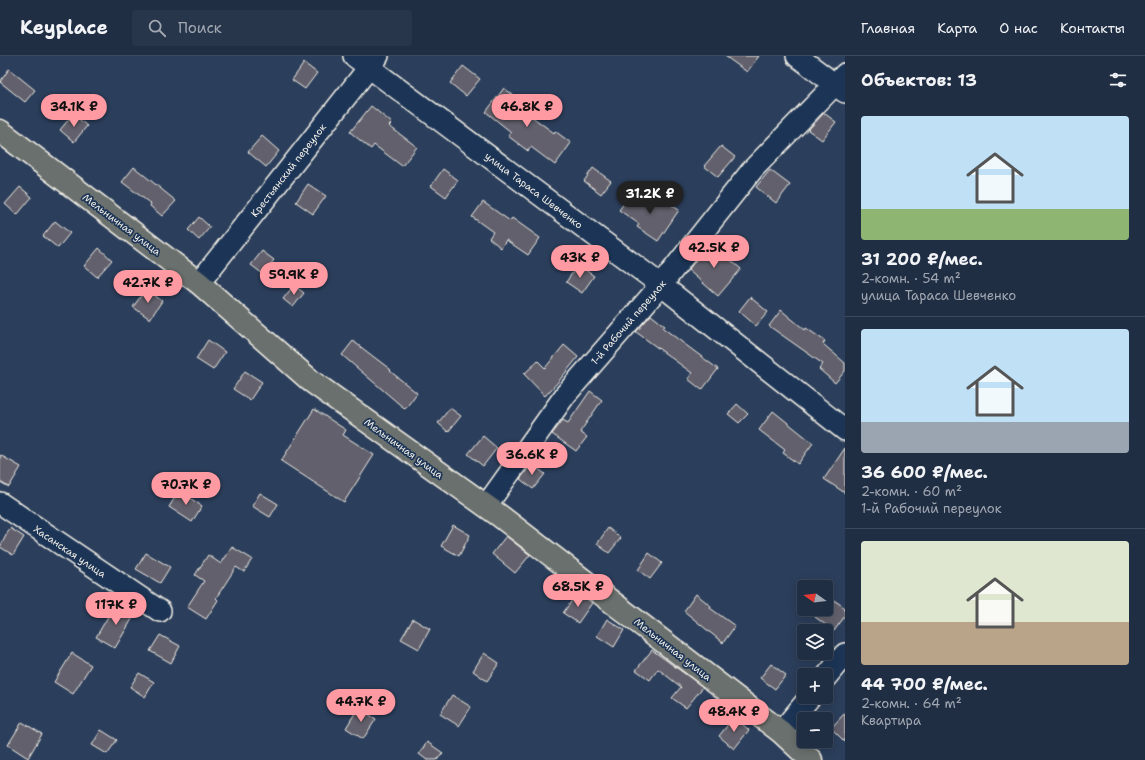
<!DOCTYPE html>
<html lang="ru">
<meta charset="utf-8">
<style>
:root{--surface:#202e44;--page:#28364b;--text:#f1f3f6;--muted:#a2a8b2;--line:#3d4a5d;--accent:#ff9aa2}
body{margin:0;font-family:"Shantell Sans",sans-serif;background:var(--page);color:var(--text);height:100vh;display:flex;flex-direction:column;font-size:15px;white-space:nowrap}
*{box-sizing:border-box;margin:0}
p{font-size:13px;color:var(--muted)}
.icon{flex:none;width:22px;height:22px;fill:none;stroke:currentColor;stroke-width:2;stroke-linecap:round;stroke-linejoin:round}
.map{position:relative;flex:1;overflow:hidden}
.panel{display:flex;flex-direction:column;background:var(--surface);width:300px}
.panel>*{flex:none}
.needle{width:26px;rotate:284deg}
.buttons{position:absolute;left:797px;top:524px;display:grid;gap:8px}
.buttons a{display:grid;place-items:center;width:36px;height:36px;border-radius:4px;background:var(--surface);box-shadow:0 2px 10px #0003,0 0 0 1px var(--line);font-size:20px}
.price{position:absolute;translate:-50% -34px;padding:0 9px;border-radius:14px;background:var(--accent);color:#111;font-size:13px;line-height:26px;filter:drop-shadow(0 1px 2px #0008)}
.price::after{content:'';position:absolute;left:50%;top:24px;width:12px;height:9px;margin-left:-6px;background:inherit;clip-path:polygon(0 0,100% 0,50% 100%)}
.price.active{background:#222;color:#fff}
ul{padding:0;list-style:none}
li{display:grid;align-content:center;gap:8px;height:212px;padding:0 16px}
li+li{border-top:1px solid var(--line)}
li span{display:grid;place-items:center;height:124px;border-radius:4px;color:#555}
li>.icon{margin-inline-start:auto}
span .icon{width:72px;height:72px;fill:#fffc;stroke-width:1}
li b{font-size:17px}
h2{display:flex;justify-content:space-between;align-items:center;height:48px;padding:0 16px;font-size:17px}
header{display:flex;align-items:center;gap:24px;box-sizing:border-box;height:56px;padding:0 20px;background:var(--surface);border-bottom:1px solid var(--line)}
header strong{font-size:19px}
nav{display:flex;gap:22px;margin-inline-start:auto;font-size:14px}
.search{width:280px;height:36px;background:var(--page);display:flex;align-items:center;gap:10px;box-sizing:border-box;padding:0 14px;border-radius:4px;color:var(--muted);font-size:15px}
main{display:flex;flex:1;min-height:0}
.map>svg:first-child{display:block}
.building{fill:#62606c;stroke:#f4f1e8}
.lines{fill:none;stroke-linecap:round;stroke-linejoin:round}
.minor-casing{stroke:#f4f1e8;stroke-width:24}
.major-casing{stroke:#f4f1e8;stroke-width:25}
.minor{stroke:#1d3557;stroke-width:21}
.major{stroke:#6b706d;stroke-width:22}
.labels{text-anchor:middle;stroke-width:3.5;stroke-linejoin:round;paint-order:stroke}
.street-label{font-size:10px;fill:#f4f1e8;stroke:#1d3557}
</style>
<header>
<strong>Keyplace</strong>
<div class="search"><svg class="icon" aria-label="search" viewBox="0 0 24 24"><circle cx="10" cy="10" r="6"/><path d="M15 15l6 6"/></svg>Поиск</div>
<nav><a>Главная</a><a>Карта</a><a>О нас</a><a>Контакты</a></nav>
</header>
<main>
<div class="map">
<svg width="845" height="704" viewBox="0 0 845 704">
<rect width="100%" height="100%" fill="#2b3e5b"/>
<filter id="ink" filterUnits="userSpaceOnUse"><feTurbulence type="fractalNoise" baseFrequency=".025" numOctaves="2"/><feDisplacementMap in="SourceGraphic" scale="8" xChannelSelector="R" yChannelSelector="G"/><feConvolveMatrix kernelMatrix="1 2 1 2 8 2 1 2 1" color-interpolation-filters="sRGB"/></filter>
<g filter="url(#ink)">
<path class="building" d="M725,0h34l-12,16z
M304,7l13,10 -12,16 -13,-9z
M463,10l17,13 -14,17 -16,-13z
M9,13l26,21 -10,12 -25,-20z
M504,32l19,15 -3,5 34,25 1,-2 16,12 -16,22 -24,-18 -3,4 -20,-15 3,-4 -25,-20z
M371,50l21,17 -3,3 28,21 -15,19 -28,-21 -3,4 -21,-17z
M824,57l12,9 -14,18 -14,-10z
M73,58l14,12 -13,16 -14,-12z
M262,80l17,15 -13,16 -18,-15z
M721,90l14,11 -17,20 -14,-11z
M134,111l42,34 -14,15 -12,-10 1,-2 -29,-22z
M593,112l18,13 -10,13 -17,-13z
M443,113l15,11 -12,17 -15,-11z
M770,114l20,15 -14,18 -20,-16z
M308,128l18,12 -13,18 -17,-12z
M20,131l12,10 -15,18 -12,-11z
M631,138l19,14 8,-12 21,14 -21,31 -21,-14 2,-3 -20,-14z
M483,146l27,19 2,-3 28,20 -12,17 -22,-15 -5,8 -12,-10 4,-6 -21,-15z
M199,161l11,10 -11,13 -11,-10z
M55,165l15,12 -12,15 -15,-12z
M710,186l31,27 -23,27 -30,-26z
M99,192l13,12 -15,17 -13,-11z
M262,195l12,9 -11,14 -12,-9z
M578,209l16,11 -12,17 -16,-11z
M294,229l10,8 -11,14 -10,-8z
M146,233l16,12 -12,18 -17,-12z
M750,241l18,15 -12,14 -17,-15z
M781,254l24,20 1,-2 19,13 -2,3 22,19v8l-10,12 -16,-14 4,-5 -54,-38z
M651,259l14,11 -2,2 55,41 -16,21 -14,-11 4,-6 -56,-41z
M208,284l17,12 -12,18 -17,-11z
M353,285l38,29 -1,1 27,22 -12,16 -63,-54z
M564,289l14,12 -20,25 -13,14 -21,-22 14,-13 7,7z
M245,315l17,11 -12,18 -17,-11z
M590,335l12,9 -22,32 7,5 -11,14 -24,-17 11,-14 5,3z
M737,348l11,10 -9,9 -11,-9z
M450,352l11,8 -13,16 -10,-9z
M314,353l32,21 -3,5 31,20 -30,47 -63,-41z
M773,355l40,32 -15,21 -15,-11 2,-3 -26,-20z
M483,380l14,12 -14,18 -15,-12z
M845,392v45l-21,-14z
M0,399l21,12 -12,20 -9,-5z
M532,408l13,10 -12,15 -13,-10z
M179,435l23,15 -10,16 -23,-15z
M260,437l18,11 -8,13 -18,-11z
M453,469l17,10 -11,21 -18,-10z
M10,472l14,9 -11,18 -13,-8z
M608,472l13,10 -12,15 -12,-9z
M506,480l24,19 -15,18 -23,-19z
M232,491l20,12 -8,13 -8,-5 -20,31 2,2 -12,19 -19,-12 17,-26 -9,-6 13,-20 13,9z
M146,497l24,14 -10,16 -24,-14z
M649,497l13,10 -12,16 -12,-9z
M578,536l14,11 -14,20 -15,-10z
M696,538l15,12 -1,2 25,18 -12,17 -39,-32z
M830,541l15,11v8l-11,15 -19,-14 6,-8h5v-7z
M116,547l19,11 -20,34 -19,-11z
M413,563l17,10 -11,20 -18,-10z
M607,563l17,11 -10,17 -17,-11z
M160,579l20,11 -9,17 -21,-12z
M652,594l51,37 -17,21 -14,-10 9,-11 -23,-18 -8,11 -14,-10z
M72,597l19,12 -18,29 -19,-12z
M484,597l15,10 -12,18 -14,-10z
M771,608l15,11 -11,14 -15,-11z
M139,617l15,9 -9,15 -15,-10z
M452,639l19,12 -12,19 -19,-12z
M358,652l18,11 -13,20 -17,-11z
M845,657v29l-14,-14z
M734,661l15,13 -15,19 -15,-13z
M22,666l20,12 -14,24 -20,-13z
M101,674l16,10 -10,14 -15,-9z
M427,686l16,11 -6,7h-10l-8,-6z"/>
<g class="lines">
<g class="minor-casing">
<path id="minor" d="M354,0l307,229 184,145
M797,0l48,36
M199,227l179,-227
M0,447l160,108
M486,450l80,-112 95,-109 92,-116 92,-95
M826,621l19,-23
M781,676l29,-35"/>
</g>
<g class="major-casing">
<path id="major" d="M0,75l199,152 112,98 189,135 281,216 30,28"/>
</g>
<use href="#minor" class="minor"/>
<use href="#major" class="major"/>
</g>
</g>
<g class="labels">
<g class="street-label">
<text transform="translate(288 114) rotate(-52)" y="4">Крестьянский переулок</text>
<text transform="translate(534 134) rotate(37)" y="4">улица Тараса Шевченко</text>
<text transform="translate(122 168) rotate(37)" y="4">Мельничная улица</text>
<text transform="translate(628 266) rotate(-49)" y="4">1-й Рабочий переулок</text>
<text transform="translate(404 392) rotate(36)" y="4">Мельничная улица</text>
<text transform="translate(70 495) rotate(34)" y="4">Хасанская улица</text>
<text transform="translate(673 593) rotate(38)" y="4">Мельничная улица</text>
</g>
</g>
</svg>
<div class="buttons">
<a><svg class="needle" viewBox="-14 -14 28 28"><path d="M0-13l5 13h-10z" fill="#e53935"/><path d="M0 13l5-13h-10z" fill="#a2a8b2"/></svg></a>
<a><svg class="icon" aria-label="layers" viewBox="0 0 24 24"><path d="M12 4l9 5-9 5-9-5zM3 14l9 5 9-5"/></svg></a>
<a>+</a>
<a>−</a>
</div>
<b class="price" style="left:74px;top:72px">34.1K ₽</b>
<b class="price" style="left:527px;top:72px">46.8K ₽</b>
<b class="price active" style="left:650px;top:159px">31.2K ₽</b>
<b class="price" style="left:714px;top:213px">42.5K ₽</b>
<b class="price" style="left:580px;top:223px">43K ₽</b>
<b class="price" style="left:294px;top:240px">59.9K ₽</b>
<b class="price" style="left:148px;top:248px">42.7K ₽</b>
<b class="price" style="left:532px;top:420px">36.6K ₽</b>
<b class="price" style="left:186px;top:450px">70.7K ₽</b>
<b class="price" style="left:578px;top:552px">68.5K ₽</b>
<b class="price" style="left:116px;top:570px">117K ₽</b>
<b class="price" style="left:361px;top:667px">44.7K ₽</b>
<b class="price" style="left:734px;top:677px">48.4K ₽</b>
</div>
<section class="panel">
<h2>Объектов: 13<svg class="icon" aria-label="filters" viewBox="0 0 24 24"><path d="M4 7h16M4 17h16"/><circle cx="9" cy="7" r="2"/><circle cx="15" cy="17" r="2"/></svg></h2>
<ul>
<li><span style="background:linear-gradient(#bfe0f5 75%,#8fb573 0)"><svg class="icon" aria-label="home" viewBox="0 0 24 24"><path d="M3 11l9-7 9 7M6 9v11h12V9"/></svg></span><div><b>31 200 ₽/мес.</b><p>2-комн. · 54 m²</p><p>улица Тараса Шевченко</p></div></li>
<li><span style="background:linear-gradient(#bfe0f5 75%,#9aa5b1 0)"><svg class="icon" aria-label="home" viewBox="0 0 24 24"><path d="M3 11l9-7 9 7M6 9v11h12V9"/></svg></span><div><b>36 600 ₽/мес.</b><p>2-комн. · 60 m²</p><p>1-й Рабочий переулок</p></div></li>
<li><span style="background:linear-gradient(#dfe7d0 65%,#b9a48a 0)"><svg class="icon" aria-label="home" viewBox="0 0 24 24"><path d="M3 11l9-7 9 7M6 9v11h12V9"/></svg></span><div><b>44 700 ₽/мес.</b><p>2-комн. · 64 m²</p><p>Квартира</p></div></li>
</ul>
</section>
</main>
